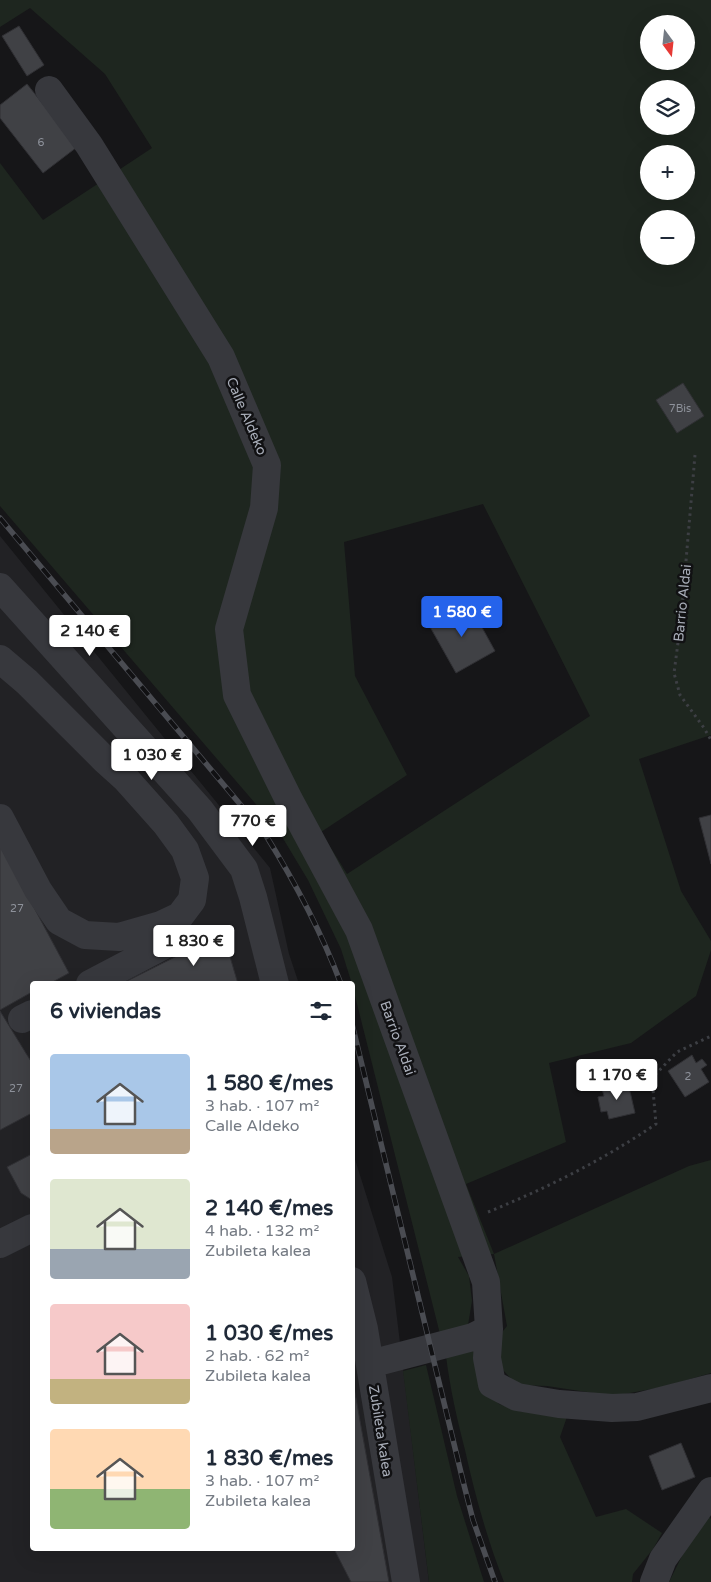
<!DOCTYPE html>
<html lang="es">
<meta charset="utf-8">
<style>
:root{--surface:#fff;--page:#f2f2f3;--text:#1f2937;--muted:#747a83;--accent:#2563eb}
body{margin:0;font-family:"Varela Round",sans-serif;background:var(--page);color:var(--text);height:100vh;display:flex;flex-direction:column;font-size:19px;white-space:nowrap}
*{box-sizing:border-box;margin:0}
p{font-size:16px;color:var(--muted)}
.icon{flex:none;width:28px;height:28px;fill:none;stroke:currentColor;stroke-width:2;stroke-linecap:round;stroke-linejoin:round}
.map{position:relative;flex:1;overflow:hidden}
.drawer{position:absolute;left:30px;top:981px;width:325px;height:570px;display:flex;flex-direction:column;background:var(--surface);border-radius:5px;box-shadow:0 5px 20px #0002}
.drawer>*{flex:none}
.needle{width:32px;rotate:165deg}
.buttons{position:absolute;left:640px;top:15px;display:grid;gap:10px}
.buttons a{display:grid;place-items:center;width:55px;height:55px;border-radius:50%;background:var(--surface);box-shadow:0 5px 20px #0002;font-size:25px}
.price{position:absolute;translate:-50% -42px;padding:0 11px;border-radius:5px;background:#fff;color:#222;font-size:16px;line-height:32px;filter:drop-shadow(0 1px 2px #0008)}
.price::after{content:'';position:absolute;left:50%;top:30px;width:15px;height:11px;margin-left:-8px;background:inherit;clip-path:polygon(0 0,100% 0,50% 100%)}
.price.current{background:var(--accent);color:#fff}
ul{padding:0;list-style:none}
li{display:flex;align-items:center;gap:15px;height:125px;padding:0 20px}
li span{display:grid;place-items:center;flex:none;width:140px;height:100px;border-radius:5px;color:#555}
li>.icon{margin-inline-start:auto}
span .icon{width:60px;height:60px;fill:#fffc;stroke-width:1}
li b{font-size:21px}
h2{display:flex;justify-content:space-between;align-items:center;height:60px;padding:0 20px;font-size:21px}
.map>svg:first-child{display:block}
.built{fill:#222225}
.green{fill:#1e261f;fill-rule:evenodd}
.building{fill:#404145;stroke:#303034}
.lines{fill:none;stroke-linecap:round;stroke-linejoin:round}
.path{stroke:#3d3f44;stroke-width:3;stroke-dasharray:2.5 4;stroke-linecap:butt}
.minor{stroke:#37383d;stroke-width:28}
.rail-casing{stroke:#4a4c52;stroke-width:5.5}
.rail{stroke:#111113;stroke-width:4;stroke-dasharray:11;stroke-linecap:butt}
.labels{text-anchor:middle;stroke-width:5;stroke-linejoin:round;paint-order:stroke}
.number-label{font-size:11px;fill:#8e929b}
.street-label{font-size:14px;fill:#a8adb8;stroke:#111113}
</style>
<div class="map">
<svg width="711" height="1582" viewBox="0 0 711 1582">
<rect width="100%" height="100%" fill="#161618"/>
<path class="built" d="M0,536l270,332 19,86 10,30h-267v565h320l1,-396 39,124 37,305h-429z"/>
<path class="green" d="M0,0h711v735l-72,24 42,132 30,50v9l-15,46 -65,47 -82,20 17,79 -100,42 28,70 195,-88 22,-6v213l-48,14 -50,9 -66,-10 -30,-1 -14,-15 -7,-30 11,-14 -13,-72 -36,3 11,19 3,25 -4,24 -28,9 -88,-350 -11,-35 -33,-69 -30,-50 -278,-324v-343l43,57 109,-72 -47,-74 -75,-66 -30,19zM649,24h37v37h-37zM649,89h37v37h-37zM649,154h37v37h-37zM649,219h37v37h-37zM483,504l107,212 -243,158 -26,-42 86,-57 -52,-99 -11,-134z
M475,1348l8,37 16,19 23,8 47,-1 -9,26 36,80 30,-8 36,24 -9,16 -20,25 -1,8h-128c-17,-43 -29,-87 -39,-132 -8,-31 -15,-62 -19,-94z
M426,1365l31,131 27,86h-55l-26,-211z
M706,1514l5,5v63h-42l17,-34z"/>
<path class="building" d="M19,26l25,39 -17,11 -25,-40z
M27,84l50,63 -34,26 -43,-55v-13z
M683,383l21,33 -27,17 -21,-33z
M468,602l27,49 -39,22 -27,-48z
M711,815v49l-12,-46z
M0,844l69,129 -20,11h-17v8l-32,18z
M223,933l15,51h-117z
M0,1011l32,52v50l-32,17z
M692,1055l4,8 6,-4 5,6 -6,4 8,13 -24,15 -17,-26z
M628,1083l7,30 -26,6 -2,-8 -6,1 -3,-15 6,-1 -2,-7z
M32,1154v46l-11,-7 -14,-26z
M352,1376l37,206h-38l-17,-33h18z
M681,1443l14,34 -33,13 -13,-34z"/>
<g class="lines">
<path class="path" d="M695,455l-14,165 -7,53 6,22 24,33 7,12
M488,1212c59,-24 115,-52 168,-88l-4,-46 25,-26 34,-16"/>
<path class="minor" d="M49,90l40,55 132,212 46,108 -3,43 -35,121 8,66 52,105 70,130 127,352 3,47 -16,8 -103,27
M0,587l200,223 44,59 9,28 22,87
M0,659l27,23 78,78 20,18 41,46 19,26 10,28 -3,22 -12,16 -19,9 -42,12 -34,-2 -26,-14 -21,-31 -38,-72
M90,984l80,-42 -9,-17
M22,1019l10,-5
M0,1244l32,-16
M352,1281l12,48 42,253
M489,1329l-2,29 5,26 25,13 42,7 53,4 25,-1 74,-19
M654,1582l9,-23 48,-68"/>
<g class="rail-casing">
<path id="rail" d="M0,518l265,316c30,48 56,97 76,150
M352,1024l112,461 9,35 22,62"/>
</g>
<use href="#rail" class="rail"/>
</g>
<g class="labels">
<g class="number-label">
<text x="41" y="146">6</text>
<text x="680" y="412">7Bis</text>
<text x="17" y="912">27</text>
<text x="688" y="1080">2</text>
<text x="16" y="1092">27</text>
</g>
<g class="street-label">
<text transform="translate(247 416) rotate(67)" y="5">Calle Aldeko</text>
<text transform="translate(682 603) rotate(-84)" y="5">Barrio Aldai</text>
<text transform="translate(398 1038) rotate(70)" y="5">Barrio Aldai</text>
<text transform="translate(381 1431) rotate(81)" y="5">Zubileta kalea</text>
</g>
</g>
</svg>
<div class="buttons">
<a><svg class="needle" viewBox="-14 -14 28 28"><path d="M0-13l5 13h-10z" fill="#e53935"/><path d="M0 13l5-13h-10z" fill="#747a83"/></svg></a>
<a><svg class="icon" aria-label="layers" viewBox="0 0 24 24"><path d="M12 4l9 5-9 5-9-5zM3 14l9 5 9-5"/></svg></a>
<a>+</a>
<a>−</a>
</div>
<b class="price current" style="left:462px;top:638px">1 580 €</b>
<b class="price" style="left:90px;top:657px">2 140 €</b>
<b class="price" style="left:152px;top:781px">1 030 €</b>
<b class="price" style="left:253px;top:847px">770 €</b>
<b class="price" style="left:194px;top:967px">1 830 €</b>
<b class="price" style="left:617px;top:1101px">1 170 €</b>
<section class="drawer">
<h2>6 viviendas<svg class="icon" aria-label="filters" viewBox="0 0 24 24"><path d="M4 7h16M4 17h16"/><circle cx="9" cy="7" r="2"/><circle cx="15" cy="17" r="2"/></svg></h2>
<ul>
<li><span style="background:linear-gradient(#a9c7e8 75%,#b9a48a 0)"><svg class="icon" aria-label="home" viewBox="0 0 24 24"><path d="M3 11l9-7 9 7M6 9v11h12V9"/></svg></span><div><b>1 580 €/mes</b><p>3 hab. · 107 m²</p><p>Calle Aldeko</p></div></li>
<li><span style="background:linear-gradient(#dfe7d0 70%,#9aa5b1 0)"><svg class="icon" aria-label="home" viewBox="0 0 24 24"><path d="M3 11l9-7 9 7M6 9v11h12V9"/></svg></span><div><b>2 140 €/mes</b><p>4 hab. · 132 m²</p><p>Zubileta kalea</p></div></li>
<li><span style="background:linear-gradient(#f6c9c9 75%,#c2b280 0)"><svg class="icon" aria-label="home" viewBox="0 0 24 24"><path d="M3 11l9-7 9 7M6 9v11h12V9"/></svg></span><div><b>1 030 €/mes</b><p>2 hab. · 62 m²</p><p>Zubileta kalea</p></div></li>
<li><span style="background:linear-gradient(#ffd9b3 60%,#8fb573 0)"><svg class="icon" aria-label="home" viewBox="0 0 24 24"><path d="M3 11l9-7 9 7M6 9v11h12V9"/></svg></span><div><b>1 830 €/mes</b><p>3 hab. · 107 m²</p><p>Zubileta kalea</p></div></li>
</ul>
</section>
</div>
